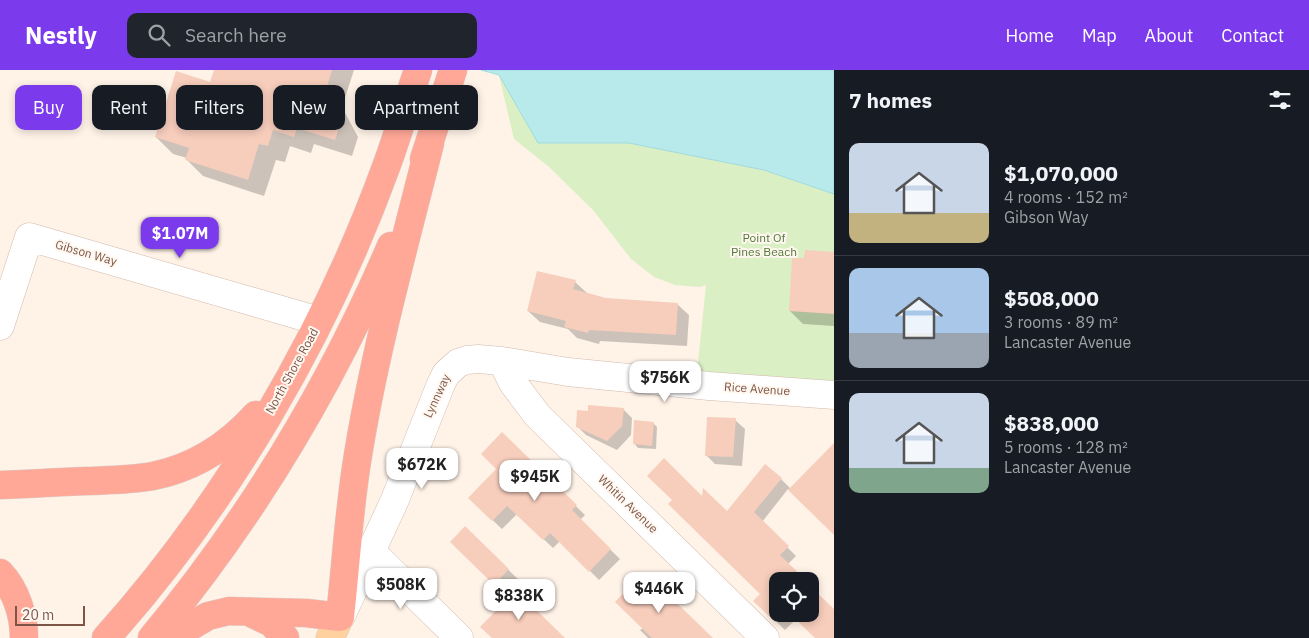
<!DOCTYPE html>
<meta charset="utf-8">
<style>
:root{--surface:#171b24;--page:#20242c;--text:#f1f3f6;--muted:#9ea1a6;--line:#363941;--accent:#7c3aed}
body{margin:0;font-family:"IBM Plex Sans",sans-serif;background:var(--page);color:var(--text);height:100vh;display:flex;flex-direction:column;font-size:19px;white-space:nowrap}
*{box-sizing:border-box;margin:0}
p{font-size:16px;color:var(--muted)}
.icon{flex:none;width:28px;height:28px;fill:none;stroke:currentColor;stroke-width:2;stroke-linecap:round;stroke-linejoin:round}
.map{position:relative;flex:1;overflow:hidden}
.sheet{display:flex;flex-direction:column;background:var(--surface);width:475px}
.sheet>*{flex:none}
.top-card{position:absolute;left:15px;top:15px;width:475px;height:45px;display:flex;gap:10px}
.buttons{position:absolute;left:769px;top:502px;display:grid;gap:10px}
.buttons a{display:grid;place-items:center;width:50px;height:50px;border-radius:10px;background:var(--surface);box-shadow:0 2px 8px #0003;font-size:25px}
.scale{position:absolute;left:15px;bottom:12px;width:70px;box-sizing:border-box;padding-left:5px;border:2px solid #7d5548;border-top:0;font-size:14px;line-height:18px;white-space:nowrap;color:#7d5548;-webkit-text-stroke:4px #fff8f0;paint-order:stroke}
.price{position:absolute;translate:-50% -42px;padding:0 11px;border-radius:10px;background:#fff;color:#222;font-size:16px;line-height:32px;filter:drop-shadow(0 1px 2px #0008)}
.price::after{content:'';position:absolute;left:50%;top:30px;width:15px;height:11px;margin-left:-8px;background:inherit;clip-path:polygon(0 0,100% 0,50% 100%)}
.price.active{background:var(--accent);color:#fff}
ul{padding:0;list-style:none}
li{display:flex;align-items:center;gap:15px;height:125px;padding:0 15px}
li+li{border-top:1px solid var(--line)}
li span{display:grid;place-items:center;flex:none;width:140px;height:100px;border-radius:10px;color:#555}
li>.icon{margin-inline-start:auto}
span .icon{width:60px;height:60px;fill:#fffc;stroke-width:1}
li b{font-size:21px}
h2{display:flex;justify-content:space-between;align-items:center;height:60px;padding:0 15px;font-size:21px}
.pill{padding:0 18px;border-radius:10px;background:var(--surface);box-shadow:0 2px 8px #0003;font-size:18px;line-height:45px}
.pill.active{background:var(--accent);color:#fff}
header{display:flex;align-items:center;gap:30px;box-sizing:border-box;height:70px;padding:0 25px;background:var(--accent);color:#fff}
header strong{font-size:24px}
nav{display:flex;gap:28px;margin-inline-start:auto;font-size:18px}
.search{width:350px;height:45px;background:var(--page);display:flex;align-items:center;gap:12px;box-sizing:border-box;padding:0 18px;border-radius:10px;color:var(--muted);font-size:19px}
main{display:flex;flex:1;min-height:0}
.map>svg:first-child{display:block}
.green{fill:#daefc4}
.water{fill:#b9eaeb;stroke:#9edbdf}
.shadow{fill:#0003}
.building{fill:#f7cdbc}
.lines{fill:none;stroke-linecap:round;stroke-linejoin:round}
.minor-casing{stroke:#d3b9ab;stroke-width:29}
.major-casing{stroke:#dbcfcc;stroke-width:29}
.highway-casing{stroke:#dbcfcc;stroke-width:29}
.minor{stroke:#fff;stroke-width:28}
.major{stroke:#ffd19e;stroke-width:28}
.highway{stroke:#ffa898;stroke-width:28}
.labels{text-anchor:middle;stroke-width:4;stroke-linejoin:round;paint-order:stroke}
.park-label{font-size:12px;fill:#527739;stroke:#fff8f0}
.street-label{font-size:12px;fill:#7d5548;stroke:#fff8f0}
</style>
<header>
<strong>Nestly</strong>
<div class="search"><svg class="icon" aria-label="search" viewBox="0 0 24 24"><circle cx="10" cy="10" r="6"/><path d="M15 15l6 6"/></svg>Search here</div>
<nav><a>Home</a><a>Map</a><a>About</a><a>Contact</a></nav>
</header>
<main>
<div class="map">
<svg width="834" height="568" viewBox="0 0 834 568">
<rect width="100%" height="100%" fill="#fff3e8"/>
<path class="green" d="M499,5l40,68h90l135,27 70,24v188l-137,-10 9,-87 -6,2 -25,-2 -21,-8 -23,-18 -38,-49 -44,-43 -35,-28z"/>
<path class="water" d="M481,0h353v124l-70,-24 -135,-27h-91l-39,-68z"/>
<path class="shadow" d="M215,0h139l-12,37 16,30 -6,19 -38,-12 -3,9 -21,-7 -5,16 -9,-2 -12,36 -61,-20 -16,-16v-2l-14,-4 -17,-17 55,-53z
M834,183v73l-31,-2 -13,-13z
M575,212l12,11 19,6 71,5 12,11 -2,31 -87,-5 -1,3 -22,-6 -9,-9 -28,-7 -12,-11z
M623,339l9,9 -1,17 -14,15 -31,-15 -9,-9z
M735,350l10,9 -3,37 -27,-2 -9,-9z
M653,353l4,4 -1,22 -18,-1 -4,-5z
M502,364l83,81 -5,5 40,39 -21,21 -39,-39 -7,7 -36,-34 -15,15 -33,-31 28,-29z
M834,392v72l-46,-45 -26,33 34,34 -8,8 17,17h-27v33h32v-28l24,24v28h-17l-20,-20 -12,12 -30,-29 7,-7 -59,-96 24,15 54,-34 10,10z
M465,458l53,51 -14,14 -52,-51z
M646,525l65,43h-63l-8,-8 3,-2z"/>
<path class="building" d="M214,0h118l-6,20 16,29 -7,21 -38,-12 -3,9 -21,-7 -5,16 -9,-2 -11,36 -63,-20 4,-12 -34,-11 21,-66 34,11z
M805,180l29,2v62l-45,-3 3,-53h12z
M537,201l39,9 -3,9 33,9 72,5 -2,32 -87,-5 -1,3 -24,-6 2,-6 -39,-10z
M588,335l36,3 -2,18 -15,15 -31,-14 1,-17 11,1z
M707,347l29,1 -3,39 -28,-1z
M634,350l20,2 -2,24 -19,-2z
M502,362l75,73 -5,5 39,39 -22,23 -39,-39 -7,7 -36,-34 -15,15 -24,-23 28,-29 -15,-15z
M834,373v92l-46,-45z
M664,388l38,38 1,-8 24,23 38,-47 17,14 -28,34 35,34 -9,9 27,26h-29v33h6l-9,8 -22,-21 7,-7 -92,-90 4,-4 -25,-24z
M465,456l44,43 -15,16 -44,-43z
M634,512l12,11 10,-10 57,55h-61l-37,-36z
M810,516l24,23v29h-19l-25,-24h20z
M516,520l49,48h-73l-12,-11z"/>
<g class="lines">
<g class="minor-casing">
<path id="minor" d="M0,256l29,-89 290,84
M502,291l11,22 24,32 228,223
M372,482l87,86
M341,546l53,-114 47,-118 5,-10 12,-11 9,-3 11,-1 24,2 66,11 141,14 125,9"/>
</g>
<g class="major-casing">
<path id="major" d="M330,568l10,-21"/>
</g>
<g class="highway-casing">
<path id="highway" d="M424,89l29,-89
M0,415c29,-1 59,-3 88,-4 21,-1 44,-1 65,-5 40,-8 75,-30 103,-61
M0,503c16,17 24,42 24,65
M249,542l23,11 13,15
M106,568c121,-135 218,-301 280,-471 12,-32 21,-65 32,-97
M152,568c99,-119 178,-250 239,-392
M174,568l10,-8 24,-14 21,-5 77,2 34,4c6,-54 9,-109 18,-162 17,-105 46,-208 72,-312"/>
</g>
<use href="#minor" class="minor"/>
<use href="#major" class="major"/>
<use href="#highway" class="highway"/>
</g>
<g class="labels">
<g class="park-label">
<text x="764" y="172">Point Of<tspan x="764" dy="14">Pines Beach</tspan></text>
</g>
<g class="street-label">
<text transform="translate(86 183) rotate(16)" y="4">Gibson Way</text>
<text transform="translate(292 301) rotate(-61)" y="4">North Shore Road</text>
<text transform="translate(757 319) rotate(4)" y="4">Rice Avenue</text>
<text transform="translate(437 326) rotate(-65)" y="4">Lynnway</text>
<text transform="translate(628 434) rotate(44)" y="4">Whitin Avenue</text>
</g>
</g>
</svg>
<div class="buttons">
<a><svg class="icon" aria-label="locate" viewBox="0 0 24 24"><circle cx="12" cy="12" r="6"/><path d="M12 2v4M12 18v4M2 12h4M18 12h4"/></svg></a>
</div>
<div class="scale">20 m</div>
<b class="price active" style="left:180px;top:189px">$1.07M</b>
<b class="price" style="left:665px;top:333px">$756K</b>
<b class="price" style="left:422px;top:420px">$672K</b>
<b class="price" style="left:535px;top:432px">$945K</b>
<b class="price" style="left:401px;top:540px">$508K</b>
<b class="price" style="left:659px;top:544px">$446K</b>
<b class="price" style="left:519px;top:551px">$838K</b>
<div class="top-card">
<a class="pill active">Buy</a>
<a class="pill">Rent</a>
<a class="pill">Filters</a>
<a class="pill">New</a>
<a class="pill">Apartment</a>
</div>
</div>
<section class="sheet">
<h2>7 homes<svg class="icon" aria-label="filters" viewBox="0 0 24 24"><path d="M4 7h16M4 17h16"/><circle cx="9" cy="7" r="2"/><circle cx="15" cy="17" r="2"/></svg></h2>
<ul>
<li><span style="background:linear-gradient(#c9d6e8 70%,#c2b280 0)"><svg class="icon" aria-label="home" viewBox="0 0 24 24"><path d="M3 11l9-7 9 7M6 9v11h12V9"/></svg></span><div><b>$1,070,000</b><p>4 rooms · 152 m²</p><p>Gibson Way</p></div></li>
<li><span style="background:linear-gradient(#a9c7e8 65%,#9aa5b1 0)"><svg class="icon" aria-label="home" viewBox="0 0 24 24"><path d="M3 11l9-7 9 7M6 9v11h12V9"/></svg></span><div><b>$508,000</b><p>3 rooms · 89 m²</p><p>Lancaster Avenue</p></div></li>
<li><span style="background:linear-gradient(#c9d6e8 75%,#7fa58c 0)"><svg class="icon" aria-label="home" viewBox="0 0 24 24"><path d="M3 11l9-7 9 7M6 9v11h12V9"/></svg></span><div><b>$838,000</b><p>5 rooms · 128 m²</p><p>Lancaster Avenue</p></div></li>
</ul>
</section>
</main>
